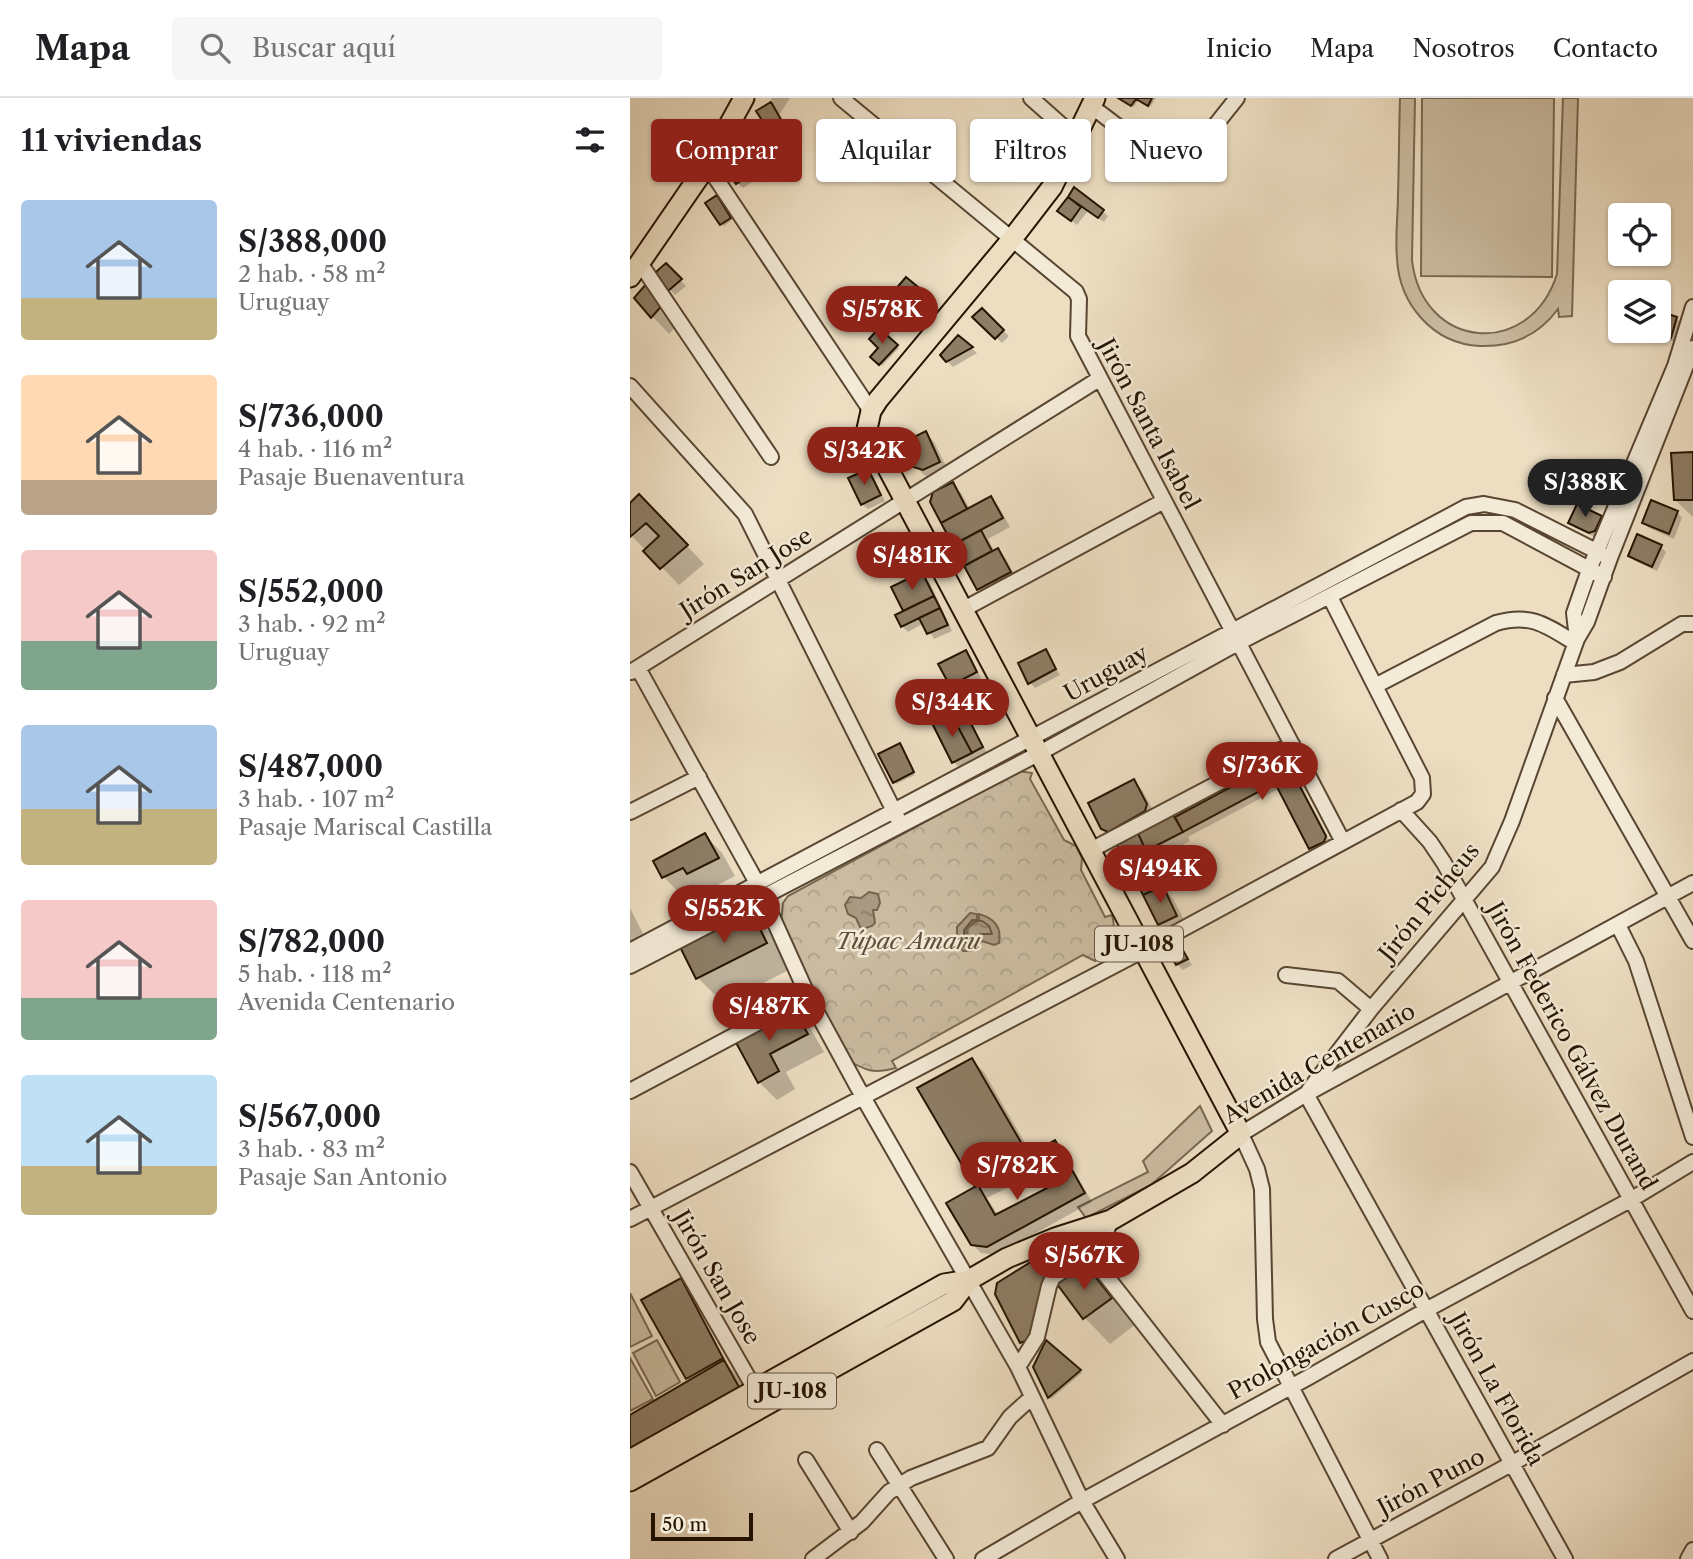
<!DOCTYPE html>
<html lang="es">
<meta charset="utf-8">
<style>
:root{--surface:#fff;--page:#f6f6f6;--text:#202124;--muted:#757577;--line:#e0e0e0;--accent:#8f2418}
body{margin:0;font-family:"Libre Caslon Text",serif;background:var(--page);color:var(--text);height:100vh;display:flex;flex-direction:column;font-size:26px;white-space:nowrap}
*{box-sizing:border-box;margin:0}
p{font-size:23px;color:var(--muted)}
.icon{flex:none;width:38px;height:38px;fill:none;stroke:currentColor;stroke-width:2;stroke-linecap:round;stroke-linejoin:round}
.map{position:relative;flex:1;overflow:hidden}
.side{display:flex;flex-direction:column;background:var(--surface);width:630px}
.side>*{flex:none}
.hud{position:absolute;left:21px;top:21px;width:665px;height:63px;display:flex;gap:14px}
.fabs{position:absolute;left:978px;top:105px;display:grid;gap:14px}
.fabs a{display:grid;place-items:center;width:63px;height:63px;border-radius:7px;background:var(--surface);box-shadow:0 2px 5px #0004;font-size:35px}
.scale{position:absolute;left:21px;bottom:18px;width:102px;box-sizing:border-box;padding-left:7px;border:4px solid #261401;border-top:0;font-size:19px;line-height:24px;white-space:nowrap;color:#261401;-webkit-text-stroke:5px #f3ead7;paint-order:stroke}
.price{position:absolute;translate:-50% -60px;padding:0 16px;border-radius:24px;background:var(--accent);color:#fff;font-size:23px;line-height:46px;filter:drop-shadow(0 2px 4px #0008)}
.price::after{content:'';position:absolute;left:50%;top:42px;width:21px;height:16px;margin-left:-10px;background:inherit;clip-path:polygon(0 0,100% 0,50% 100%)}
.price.active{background:#222;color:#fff}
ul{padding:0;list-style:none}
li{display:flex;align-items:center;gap:21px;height:175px;padding:0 21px}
li span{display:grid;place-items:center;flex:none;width:196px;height:140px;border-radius:7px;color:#555}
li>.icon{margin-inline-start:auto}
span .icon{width:84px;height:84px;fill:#fffc;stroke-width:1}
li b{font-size:30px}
h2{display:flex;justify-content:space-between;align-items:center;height:84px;padding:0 21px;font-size:30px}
.chip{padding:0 24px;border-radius:7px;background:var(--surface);box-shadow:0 2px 5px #0004;font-size:24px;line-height:63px}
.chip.active{background:var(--accent);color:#fff}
header{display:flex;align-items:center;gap:42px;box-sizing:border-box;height:98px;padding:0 35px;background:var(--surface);border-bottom:2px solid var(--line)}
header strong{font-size:33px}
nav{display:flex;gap:38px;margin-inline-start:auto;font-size:24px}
.search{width:490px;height:63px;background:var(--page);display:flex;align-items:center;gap:18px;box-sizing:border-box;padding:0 24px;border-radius:7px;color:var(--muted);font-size:26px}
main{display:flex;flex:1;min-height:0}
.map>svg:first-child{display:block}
.green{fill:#cbbca1;stroke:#786851;stroke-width:2}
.park{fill:url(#park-crowns);stroke:#786851;stroke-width:2}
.water{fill:url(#water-ripples);stroke:#75644d;stroke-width:2}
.shadow{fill:#0003;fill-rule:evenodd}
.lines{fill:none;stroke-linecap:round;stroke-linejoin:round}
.shore{stroke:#685640;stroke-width:2}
.building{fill:#8d7d65;stroke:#261401;stroke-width:2}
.minor-casing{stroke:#584631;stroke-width:18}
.major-casing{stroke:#261401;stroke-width:23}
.minor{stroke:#f3ead7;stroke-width:14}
.major{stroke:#eddec2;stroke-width:19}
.labels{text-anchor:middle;stroke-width:5;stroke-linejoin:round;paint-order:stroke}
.shield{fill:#f3ead7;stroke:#645441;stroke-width:2}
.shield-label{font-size:21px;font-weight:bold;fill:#261401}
.street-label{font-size:23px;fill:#261401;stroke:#f3ead7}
.park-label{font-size:23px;font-style:italic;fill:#604f39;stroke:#f3ead7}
</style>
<header>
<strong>Mapa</strong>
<div class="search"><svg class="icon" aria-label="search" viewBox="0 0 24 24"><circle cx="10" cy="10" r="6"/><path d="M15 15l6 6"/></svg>Buscar aquí</div>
<nav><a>Inicio</a><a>Mapa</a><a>Nosotros</a><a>Contacto</a></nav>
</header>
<main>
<section class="side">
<h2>11 viviendas<svg class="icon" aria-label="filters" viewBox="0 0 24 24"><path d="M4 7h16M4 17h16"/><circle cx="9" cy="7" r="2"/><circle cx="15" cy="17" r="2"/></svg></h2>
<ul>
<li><span style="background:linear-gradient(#a9c7e8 70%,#c2b280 0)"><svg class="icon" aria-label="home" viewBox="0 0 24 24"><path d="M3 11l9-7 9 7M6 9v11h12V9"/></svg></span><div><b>S/388,000</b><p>2 hab. · 58 m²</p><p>Uruguay</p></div></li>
<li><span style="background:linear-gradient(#ffd9b3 75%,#b9a48a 0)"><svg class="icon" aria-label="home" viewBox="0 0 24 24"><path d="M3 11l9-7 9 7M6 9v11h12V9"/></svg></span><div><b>S/736,000</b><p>4 hab. · 116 m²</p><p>Pasaje Buenaventura</p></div></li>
<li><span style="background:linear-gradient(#f6c9c9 65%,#7fa58c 0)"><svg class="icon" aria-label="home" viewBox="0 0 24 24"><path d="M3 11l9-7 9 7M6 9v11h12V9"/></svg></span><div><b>S/552,000</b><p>3 hab. · 92 m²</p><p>Uruguay</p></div></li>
<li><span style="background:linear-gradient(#a9c7e8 60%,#c2b280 0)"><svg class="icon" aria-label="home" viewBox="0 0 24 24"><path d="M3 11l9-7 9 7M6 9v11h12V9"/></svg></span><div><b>S/487,000</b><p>3 hab. · 107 m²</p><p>Pasaje Mariscal Castilla</p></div></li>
<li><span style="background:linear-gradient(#f6c9c9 70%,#7fa58c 0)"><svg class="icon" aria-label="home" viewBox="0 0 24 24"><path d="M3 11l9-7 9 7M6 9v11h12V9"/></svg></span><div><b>S/782,000</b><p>5 hab. · 118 m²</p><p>Avenida Centenario</p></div></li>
<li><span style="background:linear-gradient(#bfe0f5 65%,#c2b280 0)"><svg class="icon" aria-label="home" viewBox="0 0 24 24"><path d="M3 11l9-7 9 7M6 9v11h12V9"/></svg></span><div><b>S/567,000</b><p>3 hab. · 83 m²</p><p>Pasaje San Antonio</p></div></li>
</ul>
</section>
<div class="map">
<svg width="1063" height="1461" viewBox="0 0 1063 1461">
<defs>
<pattern id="park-crowns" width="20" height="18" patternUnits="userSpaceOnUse" patternTransform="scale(1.75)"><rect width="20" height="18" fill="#cbbca1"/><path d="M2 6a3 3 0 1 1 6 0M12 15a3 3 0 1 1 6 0" fill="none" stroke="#aea189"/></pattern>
<pattern id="water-ripples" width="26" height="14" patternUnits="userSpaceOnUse" patternTransform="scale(1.75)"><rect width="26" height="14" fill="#a99980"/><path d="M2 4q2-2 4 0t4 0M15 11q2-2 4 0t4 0" fill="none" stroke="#897c66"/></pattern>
</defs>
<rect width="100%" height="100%" fill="#eddec2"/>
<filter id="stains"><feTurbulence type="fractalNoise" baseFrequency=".00286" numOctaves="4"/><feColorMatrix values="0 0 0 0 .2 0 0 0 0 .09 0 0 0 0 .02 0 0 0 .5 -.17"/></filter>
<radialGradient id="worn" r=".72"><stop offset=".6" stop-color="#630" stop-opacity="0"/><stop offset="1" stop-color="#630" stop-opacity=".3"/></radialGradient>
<path class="green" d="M770,0h15l-3,162c10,90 118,100 145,14l6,-176h15l-6,218 -13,1 -1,-8c-19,26 -46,38 -78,37 -47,-2 -81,-42 -83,-88 -2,-21 1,-43 1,-64 1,-32 1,-64 2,-96z
M792,0h132l-2,179 -131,-1z
M570,1008l12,25 -61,54 -65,33 -8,-11 70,-35 -5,-11z
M0,1195l22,43 -22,11z
M27,1242l23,42 -24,14 -23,-43z
M0,1260l23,41 -23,12z"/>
<path class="park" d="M389,673l13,2 -2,6 34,61 12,6 6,12 -1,12 24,47 7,-2c6,22 -2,31 -17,46l-12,-6 -191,106 4,7c-23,6 -30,3 -50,-9l-65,-136 2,-20 5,-7z"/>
<path class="water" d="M239,794l9,2 2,9 -3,7h-4l2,13 -3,3 -9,3 -3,-2 -4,-9 -8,-4 -3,-9 5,-8 11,1z
M340,815l7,1v5l-11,9 -1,12 -5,6 -3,-3v-16z
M349,816c15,4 23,13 20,29l-5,2 -12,-4 -11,10h-8l-2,-3 5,-5 2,-15 11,-8z"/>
<path class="shadow" d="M141,0h19l-11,17 8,14 -12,7 -17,-25 15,-9z
M490,0h36l-6,9 -12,-7 -4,7z
M114,39l17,17 -13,23 4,5 -9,6 -5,-5z
M444,91l34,27 -4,6 -16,-11 -11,14 -18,-14z
M89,102l13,20 -8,6 -3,-2z
M36,167l20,21 -11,9 -17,-18z
M277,181l28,26 -4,5 4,5 -5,5 -28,-24z
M17,187l33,37 -11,12 -17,-18z
M352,212l27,26 -7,7 -27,-26z
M1029,215l17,5 6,6 -6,18 -25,-7 -4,-4h12z
M249,232l20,18 -17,18 -10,-9 8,-9z
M328,239l19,16 -24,14 -6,-6z
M296,335l8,9 14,28 -15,8 -9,-3 -9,-10z
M1063,356v63l-18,-17z
M237,373l6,5 12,25 -17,8 -6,-5z
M982,385l6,5 -6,13 -25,-10 -5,-5z
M322,386l9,9 9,16 21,-10 8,8 11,20 -22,12 7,13 3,-2 8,9 12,22 -31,16 -9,-9 -46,-86z
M0,408l27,8 47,50 -25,21 -49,-51z
M1047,414l5,6 -8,21 -25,-11 -5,-5z
M971,419l5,6 -6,13 -5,1 -20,-9 -5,-5z
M1031,449l5,5 -9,19 -22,-10 -5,-5z
M292,476l8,9 22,48 -18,8 -10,-16 -16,9 -6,-6 3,-14 -12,-24z
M415,553l15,24 -25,13 -5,-6z
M335,554l6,5 10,21 -24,13 -6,-6z
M333,612l5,6 19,37 -10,5 2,4 -17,9 -8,-9 -19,-37z
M272,649l13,28 -19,9 -2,-2z
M655,662l5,5 41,78 -15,10 -5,-5 -31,-60 -92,49 2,4 -34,18 -3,-3 -20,11 -5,-5 44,-47 4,4z
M504,683l8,9 13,24 -43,24 -9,-10z
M75,737l17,18 13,23 -29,15 -6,-6 -19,10 -17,-18z
M536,764l5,6 9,18 -13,6 7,8 14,28 -17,7 -12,-11 -23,-46z
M0,810l23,45 -23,12z
M121,815l25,26 15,30 -68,34 -26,-26z
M550,849l12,18 -9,5 -6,-6z
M163,912l17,18 14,24 -38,20 9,17 -18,11 -18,-18 -23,-42z
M342,962l12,12 48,83 23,-13 8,9 29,51 -96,53 -15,-2 -9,-9 6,-57zM411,1072l10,18 -53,27 -11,-17z
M456,1170l26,25 24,31 -26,20 -25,-26 -25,-34z
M417,1171l12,12 -19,71 -7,1 -12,-11z
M50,1182l6,6 40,78 10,10 14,25 -120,68v-50l61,-36 -3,-3z
M416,1245l36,30 -31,26 -2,-2z"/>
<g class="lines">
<path class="shore" d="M342,822l10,1 7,5 3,8h-12l-9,9h-5l-2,-3v-10z"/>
</g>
<path class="building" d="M488,0h34l-4,8 -12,-7 -5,7z
M141,4l12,21 -14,8 -13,-20z
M113,37l13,12 -12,23 4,6 -12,8 -8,-12v-7z
M444,89l30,23 -6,8 -30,-21z
M87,97l14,23 -11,7 -15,-22z
M438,99l13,10 -10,14 -14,-10z
M36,165l16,16 -14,12 -12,-16 1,-4z
M276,179l25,21 -5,6 5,4 -7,8 -29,-26z
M17,185l17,20 -13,15 -17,-20z
M352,210l22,22 -9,9 -23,-22z
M1029,213l18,6 -6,21 -24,-7h12z
M249,230l19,17 -19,20 -9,-8 8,-9 -9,-9z
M328,237l15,12 -27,15 -6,-7z
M296,333l14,31 -17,8 -10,-3 -11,-24z
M1063,354v48h-19l-3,-47z
M238,371l13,26 -20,10 -13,-27z
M956,373l27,11 -6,15 -27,-11z
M323,384l14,27 -26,14 -11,-21 3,-10z
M9,396l49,51 -28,24 -17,-18 16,-15 -13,-13 -16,14v-34z
M361,398l12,22 -50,27 -12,-22z
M1021,402l27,11 -9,23 -27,-11z
M947,406l25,12 -7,15 -6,2 -21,-10z
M351,432l11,21 -28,15 -11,-21z
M1007,436l25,11 -10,22 -24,-11z
M368,450l13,24 -34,18 -13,-24z
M292,474l12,24 -31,15 -12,-24z
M304,498l6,12 -39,19 -6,-12z
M310,510l8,17 -21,9 -8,-16z
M416,551l10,20 -28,15 -10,-21z
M336,552l11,22 -27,14 -12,-22z
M333,610l20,39 -11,6 -21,-39z
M321,616l21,39 -20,10 -19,-38z
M270,645l14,29 -21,11 -15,-29z
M655,660l41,78 -2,6 -15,7 -34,-66 -92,49 -8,-15z
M504,681l13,25 -2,7 -37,21 -7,-3 -13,-26z
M542,715l11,19 -37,19 -9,-20z
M507,733l9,20 -19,12 -11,-20z
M75,735l14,25 -32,16 -4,-6 -21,10 -9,-17z
M536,762l9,20 -32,15 -9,-18z
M533,788l14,30 -19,9 -15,-30z
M121,813l16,32 -71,36 -16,-32z
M550,847l8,14 -12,6 -6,-11 1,-4z
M163,910l15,26 -38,20 9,17 -21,12 -24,-44z
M342,960l58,100 -55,29 -58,-99z
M425,1042l30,53 -98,54 -16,-2 -25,-42 32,-18 17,30 54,-28 -18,-33z
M404,1162l14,8 -20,72 -8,3 -25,-49 2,-11z
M456,1167l26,33 -29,21 -26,-35z
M51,1180l42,80 -37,21 -45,-79z
M416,1242l35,30 -33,28 -15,-31z
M94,1262l15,27 -109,62v-34z"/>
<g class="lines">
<g class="minor-casing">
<path id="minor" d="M211,0l235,194 3,7 -1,37 265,506
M401,0l45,40
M461,8l87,66 59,-74
M77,67l164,246
M10,165l131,194
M0,288l115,128 153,305
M700,499l45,89
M334,511l200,-108
M947,541l-3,-26 15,-43 86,-204 18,-59
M8,570l119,215 51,113 55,101 155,270 64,134 35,58
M1,574l468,-293
M934,577l30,-3 26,-10 62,-38h11
M925,600l138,243
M771,712l29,32 14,21 249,448
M0,714l69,-35
M459,753l203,-107
M988,827l18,36 57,176
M0,853l836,-444 18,-3 31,6 95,48
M0,868l408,-212 200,-111 233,-120h32l101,54
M656,877l52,6 33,28
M679,992l62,-81 121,-142 20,-46 65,-182 10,-17 23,-64 83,-210
M0,993l178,-95
M676,996l259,465
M0,1074l130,226
M0,1121l512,-268 275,-149 6,-8 -1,-16 -47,-92 121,-63c35,-10 50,2 79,20
M459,1156l134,171
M388,1269l19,-30 12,-51 4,-9 36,-23 14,-14 8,-20
M247,1352l69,109
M176,1362l45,72
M183,1461l49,-37 27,-30 22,-14 77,-30 22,-31 22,-20
M353,1461l99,-58 227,-124 117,-67 206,-111 61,-37
M706,1461l177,-96 180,-102
M750,1461l-112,-217 -3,-23 -3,-130 -5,-20 -16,-35 65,-40 387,-211
M1058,1461l5,-9"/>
</g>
<g class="major-casing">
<path id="major" d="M0,179l77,-112 37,-67
M0,1362l314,-176 25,-4 38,-22 48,-20 56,-18 81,-47 49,-39 -374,-705 4,-18 7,-11 134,-161 40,-52 43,-89
M0,1383l323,-180 16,-21"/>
</g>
<use href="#minor" class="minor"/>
<use href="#major" class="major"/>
</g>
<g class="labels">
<g class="shield">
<rect x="465" y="828.5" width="88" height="35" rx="5"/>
<rect x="118" y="1275.5" width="88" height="35" rx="5"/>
</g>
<g class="shield-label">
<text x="509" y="853">JU-108</text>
<text x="162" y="1300">JU-108</text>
</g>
<g class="street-label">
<text transform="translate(519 326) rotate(62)" y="8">Jirón Santa Isabel</text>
<text transform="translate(116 475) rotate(-32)" y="8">Jirón San Jose</text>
<text transform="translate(476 575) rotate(-29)" y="8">Uruguay</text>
<text transform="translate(799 804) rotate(-51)" y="8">Jirón Pichcus</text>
<text transform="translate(942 948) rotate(61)" y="8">Jirón Federico Gálvez Durand</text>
<text transform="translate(689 965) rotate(-30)" y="8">Avenida Centenario</text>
<text transform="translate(87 1179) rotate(60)" y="8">Jirón San Jose</text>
<text transform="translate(696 1242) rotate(-29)" y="8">Prolongación Cusco</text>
<text transform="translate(867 1291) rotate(61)" y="8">Jirón La Florida</text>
<text transform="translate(801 1384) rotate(-28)" y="8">Jirón Puno</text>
</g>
<g class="park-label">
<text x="278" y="851">Túpac Amaru</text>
</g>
</g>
<rect width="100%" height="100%" filter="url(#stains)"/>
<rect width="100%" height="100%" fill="url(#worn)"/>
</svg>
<div class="fabs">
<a><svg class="icon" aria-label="locate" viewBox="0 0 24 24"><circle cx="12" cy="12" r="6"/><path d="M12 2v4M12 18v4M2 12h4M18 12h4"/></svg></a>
<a><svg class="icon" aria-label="layers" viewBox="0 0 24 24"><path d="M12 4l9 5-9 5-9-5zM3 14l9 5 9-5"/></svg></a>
</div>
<div class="scale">50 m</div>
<b class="price" style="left:252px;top:248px">S/578K</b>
<b class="price" style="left:234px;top:389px">S/342K</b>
<b class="price active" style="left:955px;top:421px">S/388K</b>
<b class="price" style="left:282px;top:494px">S/481K</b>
<b class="price" style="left:322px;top:641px">S/344K</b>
<b class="price" style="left:632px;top:704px">S/736K</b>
<b class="price" style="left:530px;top:807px">S/494K</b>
<b class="price" style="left:94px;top:847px">S/552K</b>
<b class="price" style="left:139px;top:945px">S/487K</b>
<b class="price" style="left:387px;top:1104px">S/782K</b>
<b class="price" style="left:454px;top:1194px">S/567K</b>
<div class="hud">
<a class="chip active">Comprar</a>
<a class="chip">Alquilar</a>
<a class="chip">Filtros</a>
<a class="chip">Nuevo</a>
</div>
</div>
</main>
